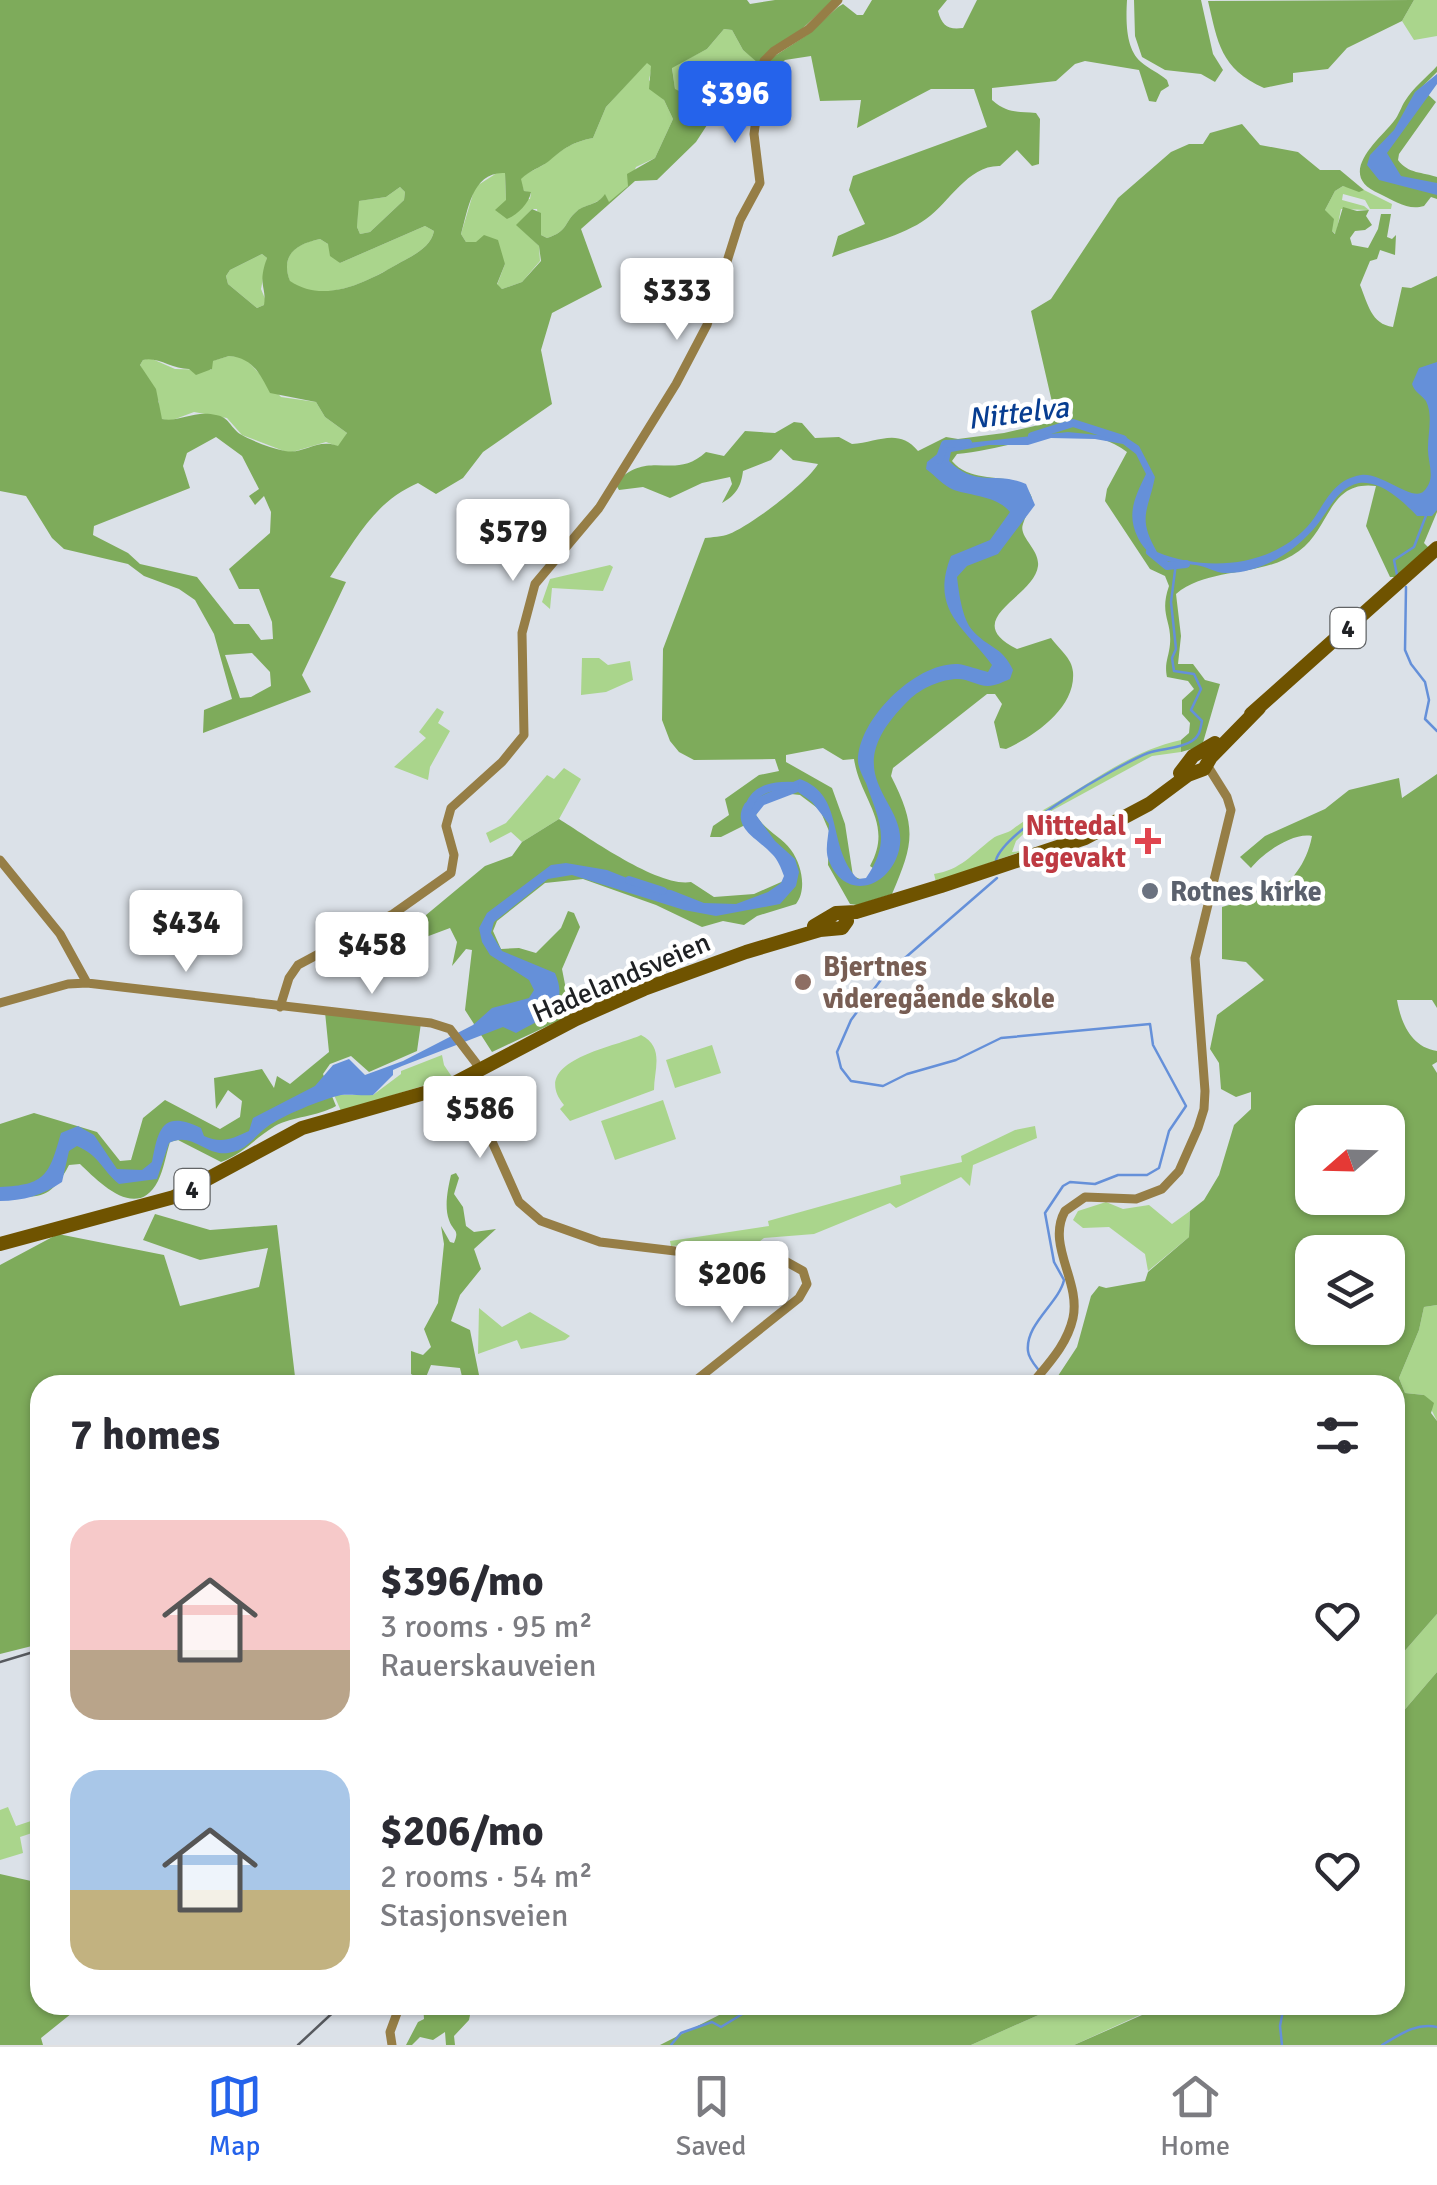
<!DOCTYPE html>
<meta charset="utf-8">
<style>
:root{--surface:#fff;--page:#f2f2f3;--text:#2b2b33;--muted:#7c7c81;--line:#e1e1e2;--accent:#2563eb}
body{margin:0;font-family:Signika,sans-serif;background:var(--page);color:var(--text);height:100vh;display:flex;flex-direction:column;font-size:38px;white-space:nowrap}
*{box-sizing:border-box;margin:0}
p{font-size:32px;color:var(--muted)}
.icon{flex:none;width:55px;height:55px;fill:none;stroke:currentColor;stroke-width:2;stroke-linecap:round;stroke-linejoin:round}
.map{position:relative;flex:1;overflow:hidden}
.sheet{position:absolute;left:30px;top:1375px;width:1375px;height:640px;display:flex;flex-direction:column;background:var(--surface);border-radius:30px;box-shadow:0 2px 8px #0004}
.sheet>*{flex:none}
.needle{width:65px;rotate:250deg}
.fabs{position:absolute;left:1295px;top:1105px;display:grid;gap:20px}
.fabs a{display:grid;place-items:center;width:110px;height:110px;border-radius:20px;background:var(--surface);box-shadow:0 2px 8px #0004;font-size:50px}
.price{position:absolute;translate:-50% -85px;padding:0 22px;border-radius:10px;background:#fff;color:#222;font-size:32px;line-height:65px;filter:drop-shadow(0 2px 5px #0008)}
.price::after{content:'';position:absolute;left:50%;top:60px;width:30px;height:22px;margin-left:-15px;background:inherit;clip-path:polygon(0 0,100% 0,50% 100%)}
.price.selected{background:var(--accent);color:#fff}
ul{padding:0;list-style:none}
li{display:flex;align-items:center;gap:30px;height:250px;padding:0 40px}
li span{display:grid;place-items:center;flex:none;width:280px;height:200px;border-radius:30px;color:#555}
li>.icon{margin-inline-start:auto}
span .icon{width:120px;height:120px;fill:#fffc;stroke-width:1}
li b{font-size:42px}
h2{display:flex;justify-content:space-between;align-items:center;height:120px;padding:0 40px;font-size:42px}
.menu{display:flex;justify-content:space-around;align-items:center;height:140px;border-top:2px solid var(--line);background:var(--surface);font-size:28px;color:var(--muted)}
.menu a{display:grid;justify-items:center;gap:5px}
.menu .selected{color:var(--accent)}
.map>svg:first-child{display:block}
.green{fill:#aad58c}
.forest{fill:#7eab5b;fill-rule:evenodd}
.water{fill:#6590d9}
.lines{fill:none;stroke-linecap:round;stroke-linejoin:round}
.stream{stroke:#6590d9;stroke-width:2.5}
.river{stroke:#6590d9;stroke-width:8}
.secondary{stroke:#967e46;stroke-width:9}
.highway{stroke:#6f5300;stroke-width:14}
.rail{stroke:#575a5f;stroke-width:2.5}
.health-dot{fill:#e0444e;stroke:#fff;stroke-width:4}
.worship-dot{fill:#6b7280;stroke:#fff;stroke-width:4}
.education-dot{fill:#8d6e63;stroke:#fff;stroke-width:4}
.labels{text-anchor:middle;stroke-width:9;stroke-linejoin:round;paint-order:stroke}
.shield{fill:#fff;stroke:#626466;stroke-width:2.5}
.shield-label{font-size:25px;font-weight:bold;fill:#1f2124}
.health-label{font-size:28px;font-weight:bold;fill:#be3a42;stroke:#fff;text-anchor:end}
.worship-label{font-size:28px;font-weight:bold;fill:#5b616d;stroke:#fff;text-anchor:start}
.education-label{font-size:28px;font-weight:bold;fill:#785e54;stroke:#fff;text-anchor:start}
.street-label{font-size:28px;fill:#1f2124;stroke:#fff}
.water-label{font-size:30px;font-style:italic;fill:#073d91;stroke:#fff}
</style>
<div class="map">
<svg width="1437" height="2045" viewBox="0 0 1437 2045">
<rect width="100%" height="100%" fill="#dbe1e8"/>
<path class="green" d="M1414,0h23v36l-23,4 -12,-19z
M724,29l8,1 11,20 15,12c-5,21 -23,29 -43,31 -16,2 -1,-3 -16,-3 -12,0 -13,5 -24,0l-3,-23 35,-18z
M647,62l5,4 -3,14 15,20 9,19 -18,39 -19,9 -8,19 -19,17 -4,-8c-8,10 -19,9 -28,16 -14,12 -8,20 -30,27l-6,-3 -4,-26h-5l-15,16 22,21 1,15 -18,21 -20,7 -5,-4 8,-21 -29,-22h-10l-5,-8 14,-47 25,-16 5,2 1,27 24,-1 1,-6 -7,-2 -4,-12c9,-9 20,-10 28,-18 16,-13 25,-19 45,-23l13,-31z
M1343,186l21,4 28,14 -1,5h-21l-5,-9 -22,-6 -1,6 22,6 5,4 -28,-1 -5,25 -4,-3 -7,-21 10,-19z
M400,187l5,5 -1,8 -34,32 -10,2 -3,-7 1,-26 28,-4z
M425,226l9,5c-3,16 -20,24 -33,31 -32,19 -76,43 -111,20 -10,-27 5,-38 30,-43l8,5 12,19z
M262,254l5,4 -6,31 5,12 -2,4 -7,3 -29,-24 -2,-8 4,-6z
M229,356l15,1 37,40 35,5 9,15 22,16 -8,14 -13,-5 -37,11 -47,-18 -15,-17 -33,-6 -24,9 -8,-2 -4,-7 1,-10 -19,-37 3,-5 7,-2 25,11 36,1 1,-9z
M610,565l3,2 -10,24 -51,-3 -2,21 -8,-7 8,-23z
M582,658h17l9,7 22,-4 3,19 -27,12 -25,3z
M437,708l7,4 -6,11 12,8 -20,36 -2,13 -34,-13 32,-29 -7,-6z
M1181,740v12l-29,4 -110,60 -26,25 -4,11 10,-1 -86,31 -2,-8c27,-4 38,-20 58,-35 6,-5 15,-5 21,-10 10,-8 20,-13 32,-20 45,-25 85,-58 136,-69z
M564,768l17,11 -22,40 -37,23 -11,-10 -21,11 -4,-10 20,-10 41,-48 7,4z
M641,1035c24,12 13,35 13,55l-84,31 -10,-12 4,-4c-37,-45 53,-58 77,-70z
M712,1045l9,28 -46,15 -9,-28z
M442,1055l2,10 8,12 -111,34 -7,-16h39l28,-21v-3z
M663,1100l13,39 -61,21 -14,-39z
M1035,1126l2,12 -64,27 -3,21 -9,-9 -65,31 -6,-5 -76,31 -50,4 -9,7 -26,-3 -58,4 -1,-5 99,-15 -1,-5 133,-37 -1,-8 62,-14 -1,-6 54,-26z
M1106,1202l17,7 26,-4 23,19 18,-13 -1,26 -41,34 -3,-17 -36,-27 -26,1 -10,-8 5,-9z
M1437,1305v116l-13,-26 -19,-2 -6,-15 20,-48 5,-23z
M479,1308l23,19 28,-15 40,24 -5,4 -44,9 -4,-9 -39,14z
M1437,1614v58l-42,49v-59z
M8,1807l8,19 18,-6 -1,-6 5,-2 2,24 -2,-5 -18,6 3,16 -23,7v-50z
M1061,2005h89l-8,9 -68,31h-103z"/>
<path class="forest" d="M0,0h747l3,4 25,-4h58l-31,29 -42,32 -6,30 -45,31 -13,20 -39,38 -22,1 -54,48 21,58 -50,26 -11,37 11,54 -69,48 -20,26 -27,16 -18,-11c-44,19 -61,55 -88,94l16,5 -44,93 9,17 -108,41 1,-23 28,-11 -18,-65 -19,-34 -16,-11 -35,-13 -16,-12 -64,-15 -12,-11 -26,-42 -26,-5zM724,29l8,1 11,20 15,13c-10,39 -46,23 -73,31l-10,-5 -3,-21 35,-19zM647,63l4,3 -2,23 15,11 9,19 -18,39 -28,16 1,12 -19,16 -4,-8c-8,12 -18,9 -28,17 -14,12 -8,20 -30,27l-6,-3v-22l-9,-4 -16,16 23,21 2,15 -19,21 -20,7 -5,-5 8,-20 -7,-24 -14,-5 -8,7h-10l-5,-8c7,-24 11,-63 44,-61l1,27 -11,10 12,9c10,-4 22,-15 24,-27l-7,-1 -3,-12c9,-9 19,-11 28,-18 15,-13 24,-19 44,-23l13,-31zM400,187l5,5 -1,8 -34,32 -10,2 -3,-7 2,-26 27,-4zM425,226l9,5c-3,16 -20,24 -33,31 -32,19 -76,43 -111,19 -10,-26 6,-37 30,-42l8,5 2,12 10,7zM262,254l5,4c-10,27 0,29 -3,47l-7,3 -29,-24 -2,-8 4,-6zM229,356c24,2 31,18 41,37l46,9 9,15 22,16 -9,13c-22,-8 -34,9 -53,5 -14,-3 -33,-10 -45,-17 -10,-7 -11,-17 -24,-19 -23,-5 -38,8 -54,4l-6,-30 -16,-24 3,-5c14,-4 29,9 46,9l7,6 16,-6 1,-8zM216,437l26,19 17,33 -10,7 6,9 9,-9 7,16 -1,21 -41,36 10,20h20l13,33 1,17 -12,1 -12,-16h-15l-37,-47 -57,-13 -12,-11 -35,-18 1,-9 96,-38 -7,-22 4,-13zM252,653l18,19 1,14 -20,11 -11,1 -15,-43z
M872,0h75l-9,11c4,15 10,19 25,17l14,-28h150c-1,19 -2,49 14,62 8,7 18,11 26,18l2,6 -8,5 -5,11 -7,-1 -10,-31 -54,-9 -10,3 -19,17 -64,7v12c16,14 25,11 44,13l4,6 -1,45 -7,2 -15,-16 -17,16c-32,-1 -50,36 -74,53 -23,17 -66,27 -94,38l6,-21 27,-12 -16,-34 4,-14 134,-49 -13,-38h-43l-74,39 4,-28 -41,1 -9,-45 -26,4 -19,19 -2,-3 6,-17 37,-24 31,-28 5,-3 14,11h6z
M1134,0h67l12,54 10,16 -8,12 -14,-8 -36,-4 -23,-13 -7,-21z
M1414,0l-12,21 -55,27 -19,21 -35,4v9l-29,6c-44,-20 -46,-45 -56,-87z
M1437,66v6l-16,16 15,14 -37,52 -1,6c10,14 25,12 39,17v22l-6,-2 -7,9c-16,5 -29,-5 -44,-12 -46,-19 -1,-54 14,-73 5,-6 7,-14 11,-20 8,-13 22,-24 32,-35z
M1242,124l18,21 38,7 22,18h20l24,20 -5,2 -16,-6 -8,5 -10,19 9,9 -2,12 3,3 8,-27 14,4 12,-1 -3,6 6,9 -7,5 -10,1 -5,7 2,7 16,3 10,-19 3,-15h10l-4,23 5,2 4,-4 -1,20 -15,-5 -3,9 -7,2 -10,24c8,19 11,39 33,42l9,-40 9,1 26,-12v236l-13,31 5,5 -33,29h-6l-24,-51 10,-40c-48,-6 -45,42 -77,65 -36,27 -89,15 -123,43l5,42 -3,28h15l12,16 15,4 -18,62 -21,6v-12l8,-7 1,-10 -8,-9v-14l12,-11 -6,-8 -21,-4c-3,-14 2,-20 3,-33 2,-24 -11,-29 -1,-58l-4,-10 -15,-7 -45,-68 2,-12 20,-37c-47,-37 -116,-2 -170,2l-5,7c18,21 45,13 69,22 20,19 8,21 2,41 -5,13 17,25 15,42 -4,32 -80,53 -21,83l34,-11c8,11 21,20 22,34 3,36 -39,64 -67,77l-6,-1 -6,-26 8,-18 -7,-10h-8l-94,74 -2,8c26,51 23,67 1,118l-35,11 -7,-1 -22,-39 1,-34 -9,-21 -20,-15 -9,-1 -28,8 -7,13c9,16 25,21 35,35 11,15 16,40 5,54l-39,12 -13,9 -21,-4 -21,6 -46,-22 -73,-26 -38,4 -48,38 -4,10 8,18 18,-1 17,5 25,-25 7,-17 6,2 6,14 -18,42 9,46 -79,37 -27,-42 7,-60 -6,-1 -14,17 5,-24 -7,-14 -91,34 -12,-4 58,-20 3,-8 77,-64 27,-10 10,-14 37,-23c29,18 100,69 132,63l23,15 40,-3 34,-15 -2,-20 -41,-34 -24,12h-11l3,-11 16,-11 -4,-16 34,-24 20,-4 -4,-12 -81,1 -15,-8 -9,-11 -8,-21 1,-71 42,-111c7,-1 17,-1 24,-4 21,-8 78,-51 89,-70l-25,-4 -12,-11 -10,11 -28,11c-2,16 -7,24 -21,32l10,-19 -2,-7 -28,6 -32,15 -27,-11 -24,3 -4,-7c36,-36 58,-1 91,-31l18,4 21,-25 30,2 19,-11 8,1 13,15 24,-1 13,7c25,-1 46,-17 66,7l28,-14 12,2 46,-6 48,-11 3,-7 -24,-104 20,-12 67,-101 53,-46 18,-8h14l7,-11zM823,748l20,12 11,-1c6,41 40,64 16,107l10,7 -11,10 -16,-7 -8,-52 -13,-36 -46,-26v-7z
M1437,774v234l-5,-8h-35c4,23 14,47 40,51v11l-5,3 5,8v232l-13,2 -5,23 -20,48 6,15 19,2 10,8 -3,10 6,8v193l-42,48v-277h-343l25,-38 14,-51 8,-10 7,2 39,-7 3,-9 41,-35 1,-26 14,-11 15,-25 15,-50 17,-16v-17l-15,5 -15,-8 -2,-26 -9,-14 7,-34 47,-35 -18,-18 -24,-3v-52l32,-9 13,4c23,-20 39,-35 45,-66 -19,-4 -49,17 -61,32l-11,-11 25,-21 60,-27 24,-19 50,-12 3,20zM1312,1122h76v76h-76zM1312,1252h76v76h-76z
M325,1012l96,11 -4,28 -48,21 -18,-16 -21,8 -7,10 13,32c-19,11 -43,10 -61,20 -20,12 -32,28 -54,36l-43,-22 -8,2c-4,12 -6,27 -12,39 -21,41 -59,1 -78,-17l-11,1c-19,37 -32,32 -69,31v-72l34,-11 63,19 23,29 11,-1 12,-42 22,-18 55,29 20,-12 2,-16 -14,-11 -12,19 -2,-31 48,-9 12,19 3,-12 13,8 39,-32z
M456,1173l3,5 -5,16 9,13 3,19 8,6 22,-3 -22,20 7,20 -21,26 -9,26 19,9 11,55h-17l-4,-17 -29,-3 -7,17 -13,-8v-23l12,4 8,-8 -7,-18 14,-26 6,-59 -3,-18 9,16 4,1c6,-14 -1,-11 -5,-23 -5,-13 -1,-32 2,-45z
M155,1214l55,16 67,-5 19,160h-256v259l-40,10v-389l58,-31 106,21 16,51 79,-19 9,-39 -68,12 -57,-20z
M1437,1672v373h-363l68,-30 8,-10h245v-284z
M0,1874l40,9v122h42l-41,33 2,7h-43z
M423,2005h49l-3,15 -15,16 1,9h-9l-1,-13 -12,8 -13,-3 -8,8h-6l12,-23 6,-3z
M733,2005h328l-90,40h-311l71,-36z"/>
<path class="water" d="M1437,74v10l-50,69 14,23 36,7v12l-58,-15 -12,-15 3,-10 24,-25 21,-38z
M1437,362v148l-5,6h-15c-13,-14 -36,-36 -58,-33 -21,4 -30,27 -42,42 -21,26 -56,49 -92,48 -9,0 -19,-7 -29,-8 -25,-3 -45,-2 -58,-27 -12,-24 -3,-41 8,-64l-10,-20 -13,-10 -28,-5 -44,-1 -23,7h-39l-38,7 -2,9c27,27 48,10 77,23l9,21 -37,49 -31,12 -10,11c2,16 5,42 16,54 15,17 29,15 40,39l-3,9c-7,3 -15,7 -22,7 -10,0 -20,-7 -30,-7 -16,0 -37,9 -49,21 -84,82 12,102 -13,159 -15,33 -53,38 -67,2 -5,-11 0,-25 0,-37l-17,-22 -14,-10 -34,13 -8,10 19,26 20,18 4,13 -3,14 -16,18 -64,12 -32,-6 -112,-35 -24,4 -54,43 -3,11 11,18 53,22c15,35 -10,44 -39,60l-13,-6 -101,39 -9,4v5l-20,20c-11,1 -22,-1 -32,0 -18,4 -60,21 -74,32 -14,10 -19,23 -39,26 -23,3 -36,-22 -59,-10l-12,36 -38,5c-18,-15 -19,-28 -42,-38l-8,5 -7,31c-19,13 -39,19 -62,19v-14c46,-2 49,-12 61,-54l17,-7 16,9 23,34 25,1 10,-8c6,-32 10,-53 49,-34l3,8c17,8 28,3 45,-5l4,-13 62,-32 18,-21 16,-6 16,16 38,-14 70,-36 19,-17 37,-10 5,-8 -5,-10 -39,-25 -8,-13 -3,-14 8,-15 64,-48 15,-2 41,7 45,18 19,2 33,13 32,1 32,-12 13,-9 3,-7c-3,-8 -6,-16 -12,-22 -14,-16 -42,-26 -27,-51l55,-24c46,17 26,68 58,100l8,-1c26,-37 13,-57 0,-95 -3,-6 -8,-16 -8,-22 0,-42 58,-99 100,-97 9,1 21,6 30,8l4,-7c-29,-39 -62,-55 -41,-109l39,-16 20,-28c-13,-16 -38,-16 -56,-22 -12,-5 -18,-14 -28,-21l1,-7 22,-17 119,-13 59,6 12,8 16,31c-7,35 -18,40 2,75 49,20 113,15 150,-25 18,-20 23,-47 54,-52 21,-3 52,28 63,16 13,-13 3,-29 4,-44 0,-14 5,-32 -2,-46 -5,-7 -11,-8 -14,-17l7,-16z"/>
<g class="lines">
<path class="stream" d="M1397,575l-3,-15 20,-13 13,-34
M1406,587l-1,63 6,14 14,18 4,18 -4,19 12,12
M996,860c9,-30 120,-94 152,-107 14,-5 32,-4 44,-12 8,-5 8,-11 10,-20l-11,-11 10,-21 -7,-15 -20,-3 -2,-13 4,-9 -5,-47 5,-39
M997,878l-114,99 -32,43 -14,32 4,16 10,13 32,5 24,-12 49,-14 45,-22 149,-14 3,21 33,61 -17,25 -10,37 -12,7h-29l-23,9 -25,-2 -7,4 -18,27 9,49 10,18c-5,23 -39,44 -36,71 1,12 16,21 19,34
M671,2045l10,-12 31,-11 9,5 36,-22
M1282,2045l-2,-19 4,-21
M1382,2045c17,-10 35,-23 55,-18"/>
<path class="river" d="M1032,436l41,-13 50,16
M939,460l6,-16 23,-1
M1150,552l17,14 19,-2
M749,806c7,-19 27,-21 46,-20
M629,880l34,11"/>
<path class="secondary" d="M0,860l60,74 27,49
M0,1003l68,-19 19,-1 344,40 19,6 26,34 2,9
M280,1007l9,-29 9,-13 95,-51 58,-41 3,-18 -8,-29 5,-18 51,-46 22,-27 -2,-102 13,-49 64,-76 77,-124 31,-59 33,-105 20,-37 -6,-49 10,-73 10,-10 35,-22 29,-29
M440,1087l7,15 23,5 11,10 38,85 22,19 59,21 75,9 80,3 30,7 18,10 4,13 -8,14 -109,87
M1031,1385c17,-21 36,-40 42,-67 8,-37 -27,-73 -8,-107l20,-14 51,2 26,-10 17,-18 19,-43 6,-19 1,-18 -10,-133 36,-148 -4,-13 -20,-32
M392,2045l-2,-13 10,-27"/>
<path class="highway" d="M1251,714l186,-166
M1180,773l13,-17 22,-13
M814,926l22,-13 20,-1 85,-26 144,-48 64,-34 39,-29 16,-6 7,-12 48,-49
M0,1244l174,-47 128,-69 147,-42 127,-67 68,-30 102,-37 74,-22 22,-2 5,-7 -4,-8"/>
<path class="rail" d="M0,1662l40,-12
M298,2045l43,-40"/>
</g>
<path class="health-dot" d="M1143 826h10v10h10v10h-10v10h-10v-10h-10v-10h10z"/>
<circle class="worship-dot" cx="1150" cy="891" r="10"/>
<circle class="education-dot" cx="803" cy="982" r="10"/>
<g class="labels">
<g class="shield">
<rect x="1330.5" y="608" width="35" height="40" rx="8"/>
<rect x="174.5" y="1169" width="35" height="40" rx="8"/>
</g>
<g class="shield-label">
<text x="1348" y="637">4</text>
<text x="192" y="1198">4</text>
</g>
<g class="health-label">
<text x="1126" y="835">Nittedal<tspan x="1126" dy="32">legevakt</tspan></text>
</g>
<g class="worship-label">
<text x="1170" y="901">Rotnes kirke</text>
</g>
<g class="education-label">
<text x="823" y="976">Bjertnes<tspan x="823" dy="32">videregående skole</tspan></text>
</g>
<g class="street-label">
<text transform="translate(621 977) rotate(-23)" y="10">Hadelandsveien</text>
</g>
<g class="water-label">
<text transform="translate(1018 413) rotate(-7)" y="10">Nittelva</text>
</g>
</g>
</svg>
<div class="fabs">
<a><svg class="needle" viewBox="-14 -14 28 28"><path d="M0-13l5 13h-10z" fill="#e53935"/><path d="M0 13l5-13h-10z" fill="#7c7c81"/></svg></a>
<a><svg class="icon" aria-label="layers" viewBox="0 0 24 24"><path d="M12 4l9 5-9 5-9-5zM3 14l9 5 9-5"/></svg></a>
</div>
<b class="price selected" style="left:735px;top:146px">$396</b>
<b class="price" style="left:677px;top:343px">$333</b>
<b class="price" style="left:513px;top:584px">$579</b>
<b class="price" style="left:186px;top:975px">$434</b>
<b class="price" style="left:372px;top:997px">$458</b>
<b class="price" style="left:480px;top:1161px">$586</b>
<b class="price" style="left:732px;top:1326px">$206</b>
<section class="sheet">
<h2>7 homes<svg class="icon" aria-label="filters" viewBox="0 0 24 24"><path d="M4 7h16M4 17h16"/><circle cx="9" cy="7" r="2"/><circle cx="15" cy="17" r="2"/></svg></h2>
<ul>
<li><span style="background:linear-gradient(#f6c9c9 65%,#b9a48a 0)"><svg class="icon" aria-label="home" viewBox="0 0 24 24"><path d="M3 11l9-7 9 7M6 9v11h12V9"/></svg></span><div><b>$396/mo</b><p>3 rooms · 95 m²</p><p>Rauerskauveien</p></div><svg class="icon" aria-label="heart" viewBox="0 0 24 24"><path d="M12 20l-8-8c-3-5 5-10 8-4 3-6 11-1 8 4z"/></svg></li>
<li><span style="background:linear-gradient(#a9c7e8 60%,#c2b280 0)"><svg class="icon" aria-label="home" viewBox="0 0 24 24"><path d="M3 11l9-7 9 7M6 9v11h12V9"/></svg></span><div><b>$206/mo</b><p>2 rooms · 54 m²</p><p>Stasjonsveien</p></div><svg class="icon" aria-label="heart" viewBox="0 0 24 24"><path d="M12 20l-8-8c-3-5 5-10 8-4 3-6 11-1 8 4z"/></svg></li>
</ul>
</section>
</div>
<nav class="menu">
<a class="selected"><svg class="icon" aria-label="map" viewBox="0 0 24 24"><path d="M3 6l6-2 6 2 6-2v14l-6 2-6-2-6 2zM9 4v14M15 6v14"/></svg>Map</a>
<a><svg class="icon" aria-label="saved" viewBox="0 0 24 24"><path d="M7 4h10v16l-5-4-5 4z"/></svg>Saved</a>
<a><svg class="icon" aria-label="home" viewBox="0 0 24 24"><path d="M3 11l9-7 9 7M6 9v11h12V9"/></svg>Home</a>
</nav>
